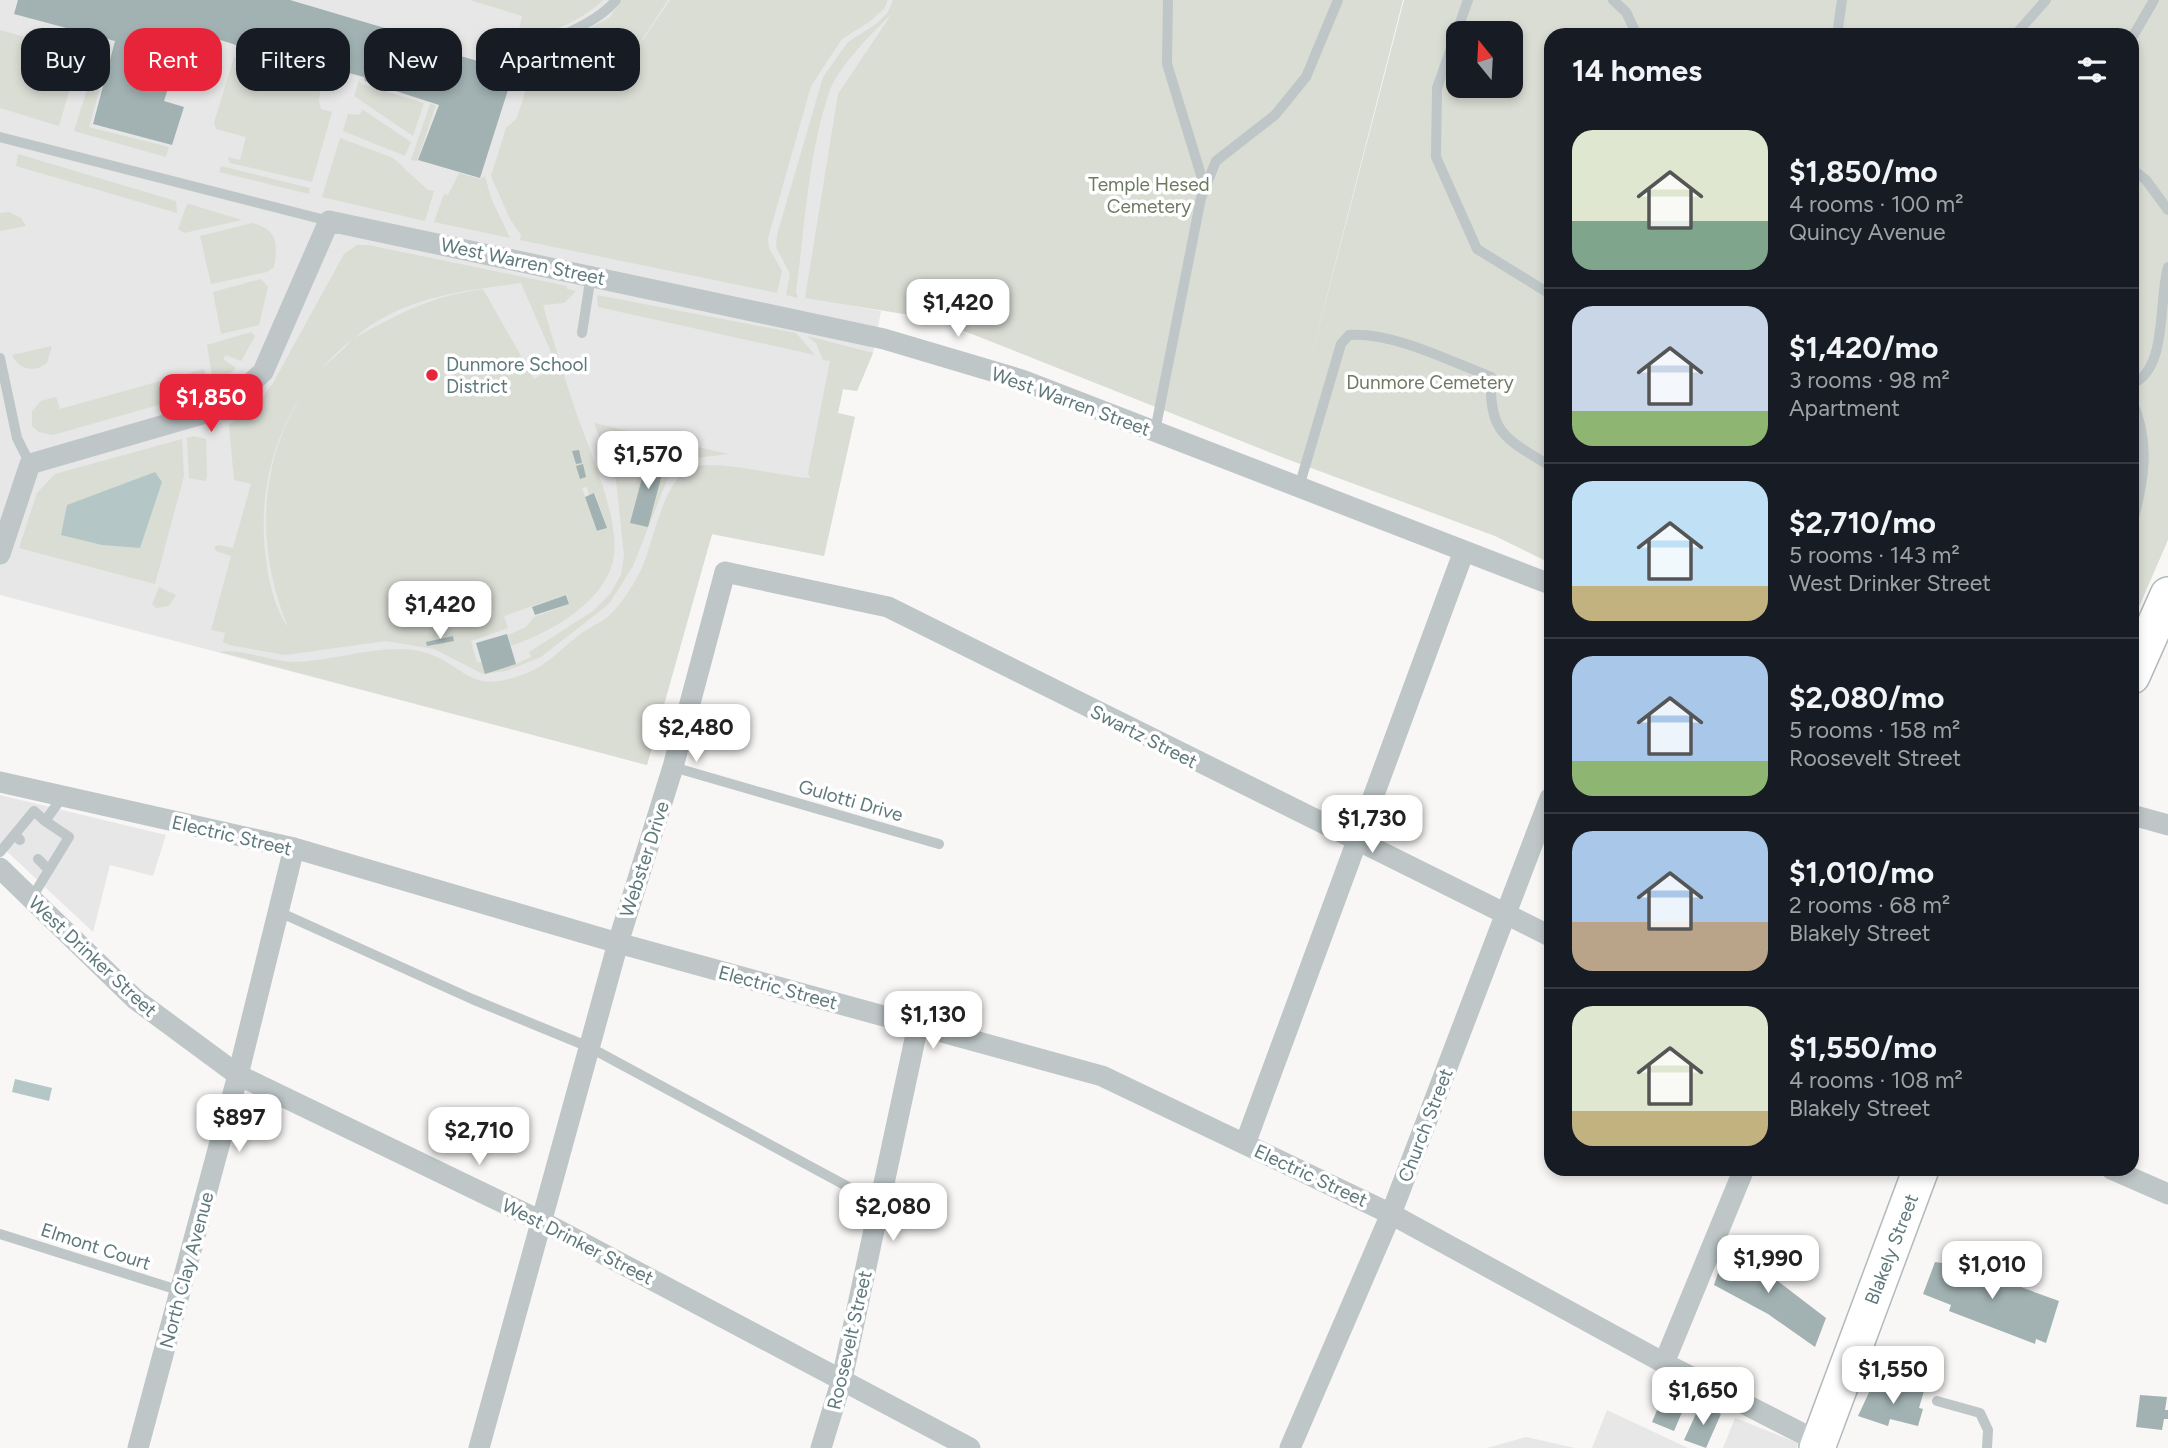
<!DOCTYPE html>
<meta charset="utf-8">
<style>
:root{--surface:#171b24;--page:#20242c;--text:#f1f3f6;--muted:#9ea1a6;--line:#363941;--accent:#e8243b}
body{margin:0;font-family:Figtree,sans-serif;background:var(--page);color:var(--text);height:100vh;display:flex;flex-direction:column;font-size:26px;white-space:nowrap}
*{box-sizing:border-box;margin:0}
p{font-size:23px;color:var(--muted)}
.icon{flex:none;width:38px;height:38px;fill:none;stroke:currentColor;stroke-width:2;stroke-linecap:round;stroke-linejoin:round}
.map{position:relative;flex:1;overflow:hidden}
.details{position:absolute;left:1544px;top:28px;width:595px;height:1148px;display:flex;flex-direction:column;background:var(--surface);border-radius:21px;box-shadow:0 4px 10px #0003}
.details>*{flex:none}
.hud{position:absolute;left:21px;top:28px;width:665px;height:63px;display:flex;gap:14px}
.needle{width:46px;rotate:342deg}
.controls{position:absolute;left:1446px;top:21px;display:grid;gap:14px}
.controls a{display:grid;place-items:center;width:77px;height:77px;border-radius:14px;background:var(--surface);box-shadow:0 4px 10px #0003;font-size:35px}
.price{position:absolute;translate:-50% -60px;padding:0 16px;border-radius:14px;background:#fff;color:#222;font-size:23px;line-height:46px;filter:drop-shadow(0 2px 4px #0008)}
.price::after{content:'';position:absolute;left:50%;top:42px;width:21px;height:16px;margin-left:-10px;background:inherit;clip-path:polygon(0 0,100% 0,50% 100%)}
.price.active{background:var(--accent);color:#fff}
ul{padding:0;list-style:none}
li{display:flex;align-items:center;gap:21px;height:175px;padding:0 28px}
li+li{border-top:2px solid var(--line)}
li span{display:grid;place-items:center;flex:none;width:196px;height:140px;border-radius:21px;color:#555}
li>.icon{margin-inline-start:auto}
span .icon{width:84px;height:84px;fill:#fffc;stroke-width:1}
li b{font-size:30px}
h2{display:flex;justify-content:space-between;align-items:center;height:84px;padding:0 28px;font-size:30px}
.pill{padding:0 24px;border-radius:21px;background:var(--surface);box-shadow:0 4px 10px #0003;font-size:24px;line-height:63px}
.pill.active{background:var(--accent);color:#fff}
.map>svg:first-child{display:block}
.built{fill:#e6e7e6}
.green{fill:#daddd4;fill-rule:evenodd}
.water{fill:#b4c7c6}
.building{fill:#a2b2b3}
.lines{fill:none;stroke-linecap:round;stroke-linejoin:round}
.primary-casing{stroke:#b2babc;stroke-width:38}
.service{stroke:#bec6c7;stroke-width:10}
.minor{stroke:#bec6c7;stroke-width:21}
.primary{stroke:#fff;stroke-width:35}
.poi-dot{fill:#e8243b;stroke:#fff;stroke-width:2.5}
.labels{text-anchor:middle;stroke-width:7;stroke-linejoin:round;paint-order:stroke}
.park-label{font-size:19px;fill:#6d7961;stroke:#fff}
.street-label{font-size:19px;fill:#5e787b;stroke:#fff}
.poi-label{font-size:19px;fill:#5e787b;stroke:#fff;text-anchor:start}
</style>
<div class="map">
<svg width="2168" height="1448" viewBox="0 0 2168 1448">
<rect width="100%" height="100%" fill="#f8f7f5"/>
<path class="built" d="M0,0h899l-94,297 76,14 -8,42 -16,38 -14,-2 -5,24 17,4 -31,139 -112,-22 -65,231 -647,-170z
M0,795l166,40 -13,41 -43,-11 -17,67 -93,-87z
M1607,1410l81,38h-96z
M1735,1418l63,25 -1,5h-74z
M1526,1437l49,11h-88z"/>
<path class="green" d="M470,0h133c-23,22 -53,35 -85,34l4,-18z
M622,0h46l-52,79 54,-79h218l-4,9 -15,13 -27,17 -31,47 -43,152 1,10 13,23 -5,22 -257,-53 1,-5 -11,-16 -19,-43 15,-48 11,-10 18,-59 8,-12 35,-13 31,-16z
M893,0h510l-97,377 98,-377h764v540l-36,83v-588h-582v528l-55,-27 -211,-78 -350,-139 -129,-21 33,-204 53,-79c-18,16 -53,53 -61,75 -22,63 -25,136 -34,202l2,6 -12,-3 4,-21 -14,-27 1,-12 46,-158 25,-35 28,-18 12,-12zM1458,33h52v53h-52z
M0,30l28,8 2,-4 51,16 -22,76 -59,-18z
M254,53l68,21 -3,27 2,8 11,3 -20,70 -82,-19 -2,-6 12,3 6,-23 -30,-8 -2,-6 20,-66 14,6z
M97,57l12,1 -20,69 80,20 -3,10 -92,-26z
M359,80l2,4 63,19 -11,33 -59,-40z
M430,104l6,1 -19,56 -6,-1z
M362,109l49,33 -6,14 -62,-25 5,-17 12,1z
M340,138l53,20 35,32 6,1 -9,30 -103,-24z
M18,154l158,47 1,12 -161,-47z
M221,166l89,22 -1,6 -90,-22z
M459,173l21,6 5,-3 6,22 19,40 -76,-16 10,-28 4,1z
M187,204h2l53,16 -58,13 -6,-4z
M9,212l12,6 5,8 -26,5v-18z
M252,223c26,7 26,21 22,44l-7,5 -56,12 -11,-48z
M357,245h11l199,41v3l9,2 -12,12 -21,2c10,36 21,71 33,107 13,39 48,112 36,153 -13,41 -64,68 -101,81l-3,-11 18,-8 8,-10 35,-13 -2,-10 -63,22 4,12 -37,13 6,21 39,2 15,-7 -2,-5 64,-41 17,-17 11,-19 3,-20 -8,-75 -22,-57 134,31 -31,4 -28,17 -36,91 -24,38 -68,53 -35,14 -23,3 -49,-25 -48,-8 -101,14 -56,-10 -6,-3 2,-9 -14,-3 20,-74 -15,-5 -2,-4 5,-2 14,3 18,-64 -17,-4 -5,-55 33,-27 11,-15 71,-129zM521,283l36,83 -23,13 -51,-90c-55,8 -82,24 -129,49 47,-41 108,-47 167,-55zM351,340c-9,13 -24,22 -34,34 -59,74 -64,169 -29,253 -12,-16 -18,-41 -21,-60 -14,-88 16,-170 84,-227zM587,487l2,8 6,-2 12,35 -10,4 -15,-44z
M261,279l7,8 -9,38 -38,9 -8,-42z
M597,295l199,38 19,22 -217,-48z
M251,332l4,4 -14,25 -15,-6 -3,4 13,9 -17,16 -6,-2 -6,-37z
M807,336l66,17 -16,38 -14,-2 -5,24 17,4 -31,139 -112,-22 -65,231 -427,-113c20,-4 50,9 72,10 40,0 90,-19 127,-11 48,11 46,47 108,22 20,-8 34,-24 51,-37 8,-7 18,-11 27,-17 14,-11 26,-30 35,-47 14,-27 22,-95 54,-105 22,-8 90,10 116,11l-2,-5 22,-112 -7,-1 -7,-17z
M52,346l-5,17c-13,10 -28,7 -35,-8z
M204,369l4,17 -4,6 -151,43 -14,-3 -7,-6v-15l9,-10 15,-4 4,12z
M194,436l12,3 1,37 -2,5 -16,-3 -2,-40z
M182,439l2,37 -29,108 -136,-36 18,-55 18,-19z
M159,587l17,8 -7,11 -13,2 -4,-4z"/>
<path class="water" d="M155,472l7,10 -22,66 -38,-3 -41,-10 6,-30z
M15,1079l37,9 -3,13 -37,-9z"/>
<path class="building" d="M18,0h272l142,42 2,-7 12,3 -2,7 10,3 -1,6 61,17 -34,107 -62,-18 21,-55 -74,-24 -1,-4 -15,-4 -6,6 -5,-1 -133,-43 -6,20 -11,-3 4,-19 -11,14 -17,54 20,6 -12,38 -79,-21 22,-83 -101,-27z
M579,450l3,13 -6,1 -4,-13z
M648,456l18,3 -18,68 -18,-4z
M583,464l3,13 -6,2 -4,-13z
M594,493l13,35 -10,3 -12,-34z
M566,595l3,9 -34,11 -3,-8z
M507,634l9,30 -31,10 -9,-31z
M453,636l1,5 -27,5 -1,-4z
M1728,1243l98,75 -11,29 -47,-33 -54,-29z
M1944,1259l115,42 -13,42 -10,-4 -1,5 -86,-33 2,-6 -28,-11 12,-32 7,1z
M1898,1384l26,7 -5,17 4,1 -5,17 -28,-7 -2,7 -30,-10 14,-30 23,7z
M1667,1387l22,9 -15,35 -22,-9z
M2140,1395l27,2 -2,13h3v9h-4l-2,11 -26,-3z
M1700,1405l21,9 -15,34 -22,-8z"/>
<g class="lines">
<g class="primary-casing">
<path id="primary" d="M2132,676l36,-81
M1817,1448l104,-279"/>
</g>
<path class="service" d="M1168,0l-1,64 38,124
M1468,0l-31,88 -1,69 41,92 73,45
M1613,0l13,12 11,23
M1837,35l5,-35
M2015,35l31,-35
M2132,38l22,-38
M517,50c28,-5 81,-27 99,-50
M0,137l329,84
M2132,169l14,11 22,30
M582,333l9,-58
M0,358l17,80 13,26
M2132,384c36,-15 26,-82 36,-117
M2132,401c19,41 12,81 0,123
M1155,431l46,-233 15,-37 59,-46 31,-38 32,-77
M1299,487l42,-143 8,-9c42,-4 103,27 142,42 -2,57 14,61 59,89
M673,767l266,77
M20,840l-5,-6 19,-23 11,10
M0,852l15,-18
M38,859l10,10
M31,899l38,-62 -24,-16 18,-25
M279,912l193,87 117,48 291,157
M0,1234l181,57
M1937,1401l43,12 8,17 -1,18"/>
<path class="minor" d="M0,554l30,-90 193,-56 40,-36 66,-151 555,118 138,41 528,204
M0,782l294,66 324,95 484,133 289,138 273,149 155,79
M2132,815l36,10
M0,868l135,131 103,76 303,146 429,227
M1245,1144l219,-593
M2111,1169l57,25
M1664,1363l80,-194
M138,1448l100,-373 56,-227
M479,1448l139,-505 55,-176 52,-195 163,35 662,329
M821,1448l21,-69 76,-354
M1290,1448l101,-234 159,-416"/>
<use href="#primary" class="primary"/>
</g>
<circle class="poi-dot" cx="432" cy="375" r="7"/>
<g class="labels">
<g class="park-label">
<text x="1149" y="191">Temple Hesed<tspan x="1149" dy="22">Cemetery</tspan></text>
<text x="1430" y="389">Dunmore Cemetery</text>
</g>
<g class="street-label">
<text transform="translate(523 261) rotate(12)" y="7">West Warren Street</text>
<text transform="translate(1071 401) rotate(20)" y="7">West Warren Street</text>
<text transform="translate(1144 736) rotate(27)" y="7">Swartz Street</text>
<text transform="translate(851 800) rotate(16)" y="7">Gulotti Drive</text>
<text transform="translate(232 835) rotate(13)" y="7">Electric Street</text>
<text transform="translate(644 859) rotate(-72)" y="7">Webster Drive</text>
<text transform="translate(93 956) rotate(43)" y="7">West Drinker Street</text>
<text transform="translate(778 987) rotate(15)" y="7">Electric Street</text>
<text transform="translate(1425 1125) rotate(-69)" y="7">Church Street</text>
<text transform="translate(1311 1175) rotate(25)" y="7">Electric Street</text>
<text transform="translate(578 1241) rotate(27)" y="7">West Drinker Street</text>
<text transform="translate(96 1246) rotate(18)" y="7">Elmont Court</text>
<text transform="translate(1891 1249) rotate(-69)" y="7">Blakely Street</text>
<text transform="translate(186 1270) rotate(-75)" y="7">North Clay Avenue</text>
<text transform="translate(849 1340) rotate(-77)" y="7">Roosevelt Street</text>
</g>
<g class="poi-label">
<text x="446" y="371">Dunmore School<tspan x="446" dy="22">District</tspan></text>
</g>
</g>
</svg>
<div class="controls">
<a><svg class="needle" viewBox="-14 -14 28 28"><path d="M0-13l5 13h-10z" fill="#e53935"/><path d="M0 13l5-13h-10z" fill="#9ea1a6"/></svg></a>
</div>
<b class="price" style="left:958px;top:339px">$1,420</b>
<b class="price active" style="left:211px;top:434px">$1,850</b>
<b class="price" style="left:648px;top:491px">$1,570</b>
<b class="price" style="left:440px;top:641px">$1,420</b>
<b class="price" style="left:696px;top:764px">$2,480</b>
<b class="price" style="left:1372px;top:855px">$1,730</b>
<b class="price" style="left:933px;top:1051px">$1,130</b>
<b class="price" style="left:239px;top:1154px">$897</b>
<b class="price" style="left:479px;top:1167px">$2,710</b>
<b class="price" style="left:893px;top:1243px">$2,080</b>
<b class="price" style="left:1768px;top:1295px">$1,990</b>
<b class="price" style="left:1992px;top:1301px">$1,010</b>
<b class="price" style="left:1893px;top:1406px">$1,550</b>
<b class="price" style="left:1703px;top:1427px">$1,650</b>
<div class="hud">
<a class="pill">Buy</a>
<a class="pill active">Rent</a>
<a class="pill">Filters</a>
<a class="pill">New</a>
<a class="pill">Apartment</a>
</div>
<section class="details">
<h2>14 homes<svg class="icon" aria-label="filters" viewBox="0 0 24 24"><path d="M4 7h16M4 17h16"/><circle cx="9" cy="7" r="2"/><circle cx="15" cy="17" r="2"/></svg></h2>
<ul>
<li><span style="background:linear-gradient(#dfe7d0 65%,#7fa58c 0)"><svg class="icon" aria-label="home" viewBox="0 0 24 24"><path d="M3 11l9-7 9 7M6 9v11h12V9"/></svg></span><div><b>$1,850/mo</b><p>4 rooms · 100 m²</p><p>Quincy Avenue</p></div></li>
<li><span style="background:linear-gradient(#c9d6e8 75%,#8fb573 0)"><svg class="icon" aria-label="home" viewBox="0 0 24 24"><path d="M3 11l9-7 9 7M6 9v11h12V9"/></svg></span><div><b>$1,420/mo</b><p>3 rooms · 98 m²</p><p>Apartment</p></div></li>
<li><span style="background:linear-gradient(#bfe0f5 75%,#c2b280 0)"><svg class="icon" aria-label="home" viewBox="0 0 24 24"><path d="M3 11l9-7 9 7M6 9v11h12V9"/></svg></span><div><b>$2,710/mo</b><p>5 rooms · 143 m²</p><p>West Drinker Street</p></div></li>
<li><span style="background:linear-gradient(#a9c7e8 75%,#8fb573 0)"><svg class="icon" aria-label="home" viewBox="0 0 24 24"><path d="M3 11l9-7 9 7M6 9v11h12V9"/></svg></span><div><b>$2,080/mo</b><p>5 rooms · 158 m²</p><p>Roosevelt Street</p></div></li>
<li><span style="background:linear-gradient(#a9c7e8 65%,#b9a48a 0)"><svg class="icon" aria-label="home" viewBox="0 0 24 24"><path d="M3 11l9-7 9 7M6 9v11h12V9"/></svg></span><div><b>$1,010/mo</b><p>2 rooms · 68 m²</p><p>Blakely Street</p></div></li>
<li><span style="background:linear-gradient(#dfe7d0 75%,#c2b280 0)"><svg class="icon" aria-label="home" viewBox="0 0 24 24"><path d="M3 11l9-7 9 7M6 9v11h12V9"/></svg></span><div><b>$1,550/mo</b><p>4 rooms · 108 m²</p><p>Blakely Street</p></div></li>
</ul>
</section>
</div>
